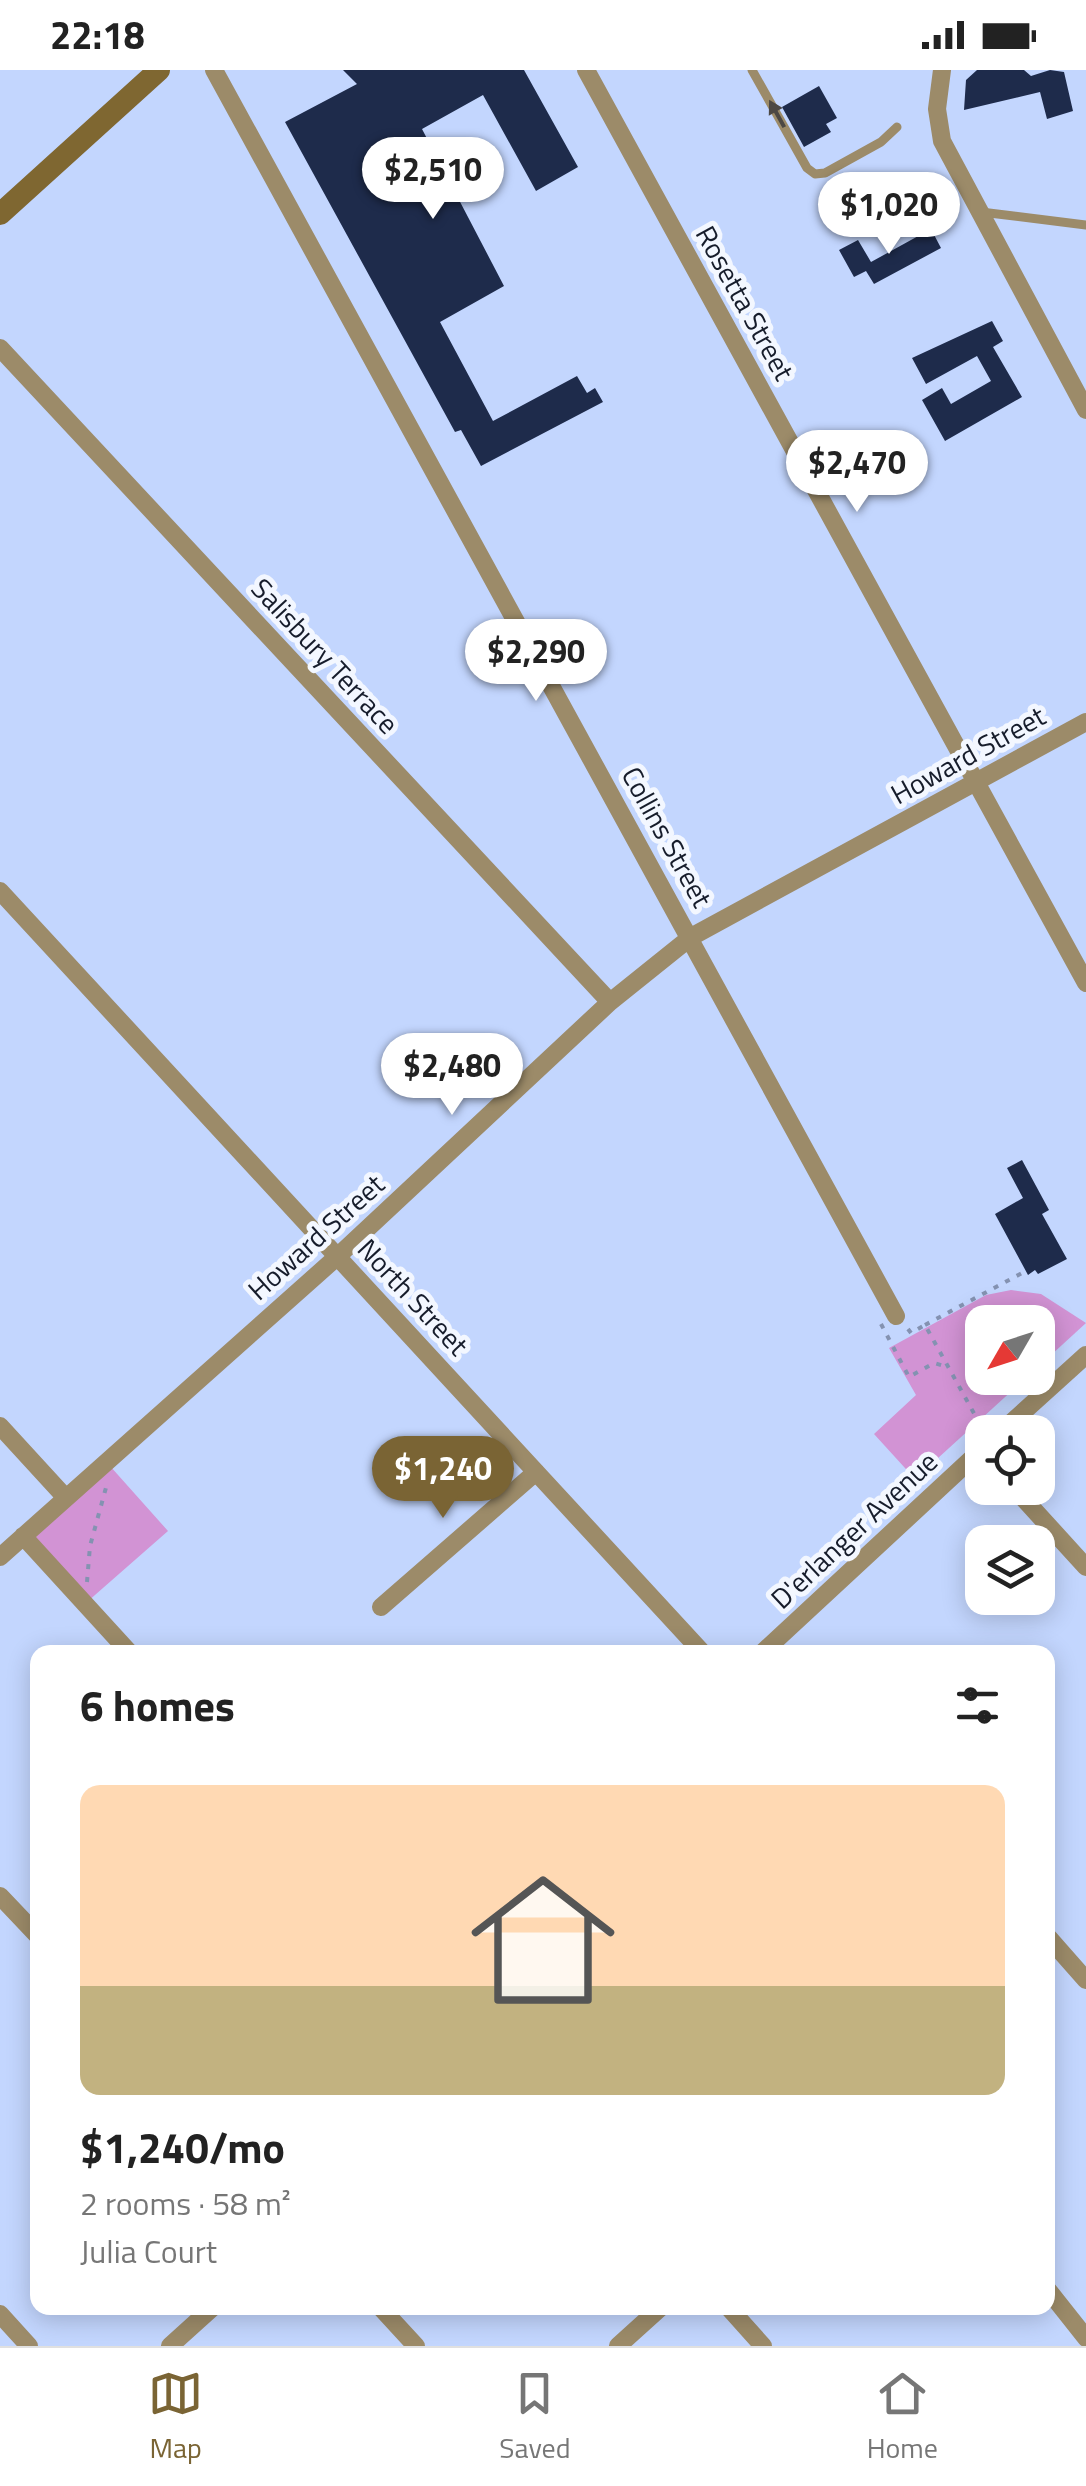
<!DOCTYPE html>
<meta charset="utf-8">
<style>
:root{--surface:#fff;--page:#f6f6f6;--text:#222;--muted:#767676;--line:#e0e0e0;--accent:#7a6434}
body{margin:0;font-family:"Titillium Web",sans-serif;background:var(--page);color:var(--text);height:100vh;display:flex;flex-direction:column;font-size:38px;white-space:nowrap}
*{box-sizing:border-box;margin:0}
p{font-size:32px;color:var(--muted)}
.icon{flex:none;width:55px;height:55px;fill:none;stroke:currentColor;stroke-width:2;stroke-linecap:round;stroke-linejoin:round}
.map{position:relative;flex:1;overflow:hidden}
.details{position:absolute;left:30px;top:1575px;width:1025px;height:670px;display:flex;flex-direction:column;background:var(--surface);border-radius:20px;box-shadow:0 5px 25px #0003}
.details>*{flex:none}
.needle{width:65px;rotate:231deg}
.controls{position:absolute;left:965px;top:1235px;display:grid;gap:20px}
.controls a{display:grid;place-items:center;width:90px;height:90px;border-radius:20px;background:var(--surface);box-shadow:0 5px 25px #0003;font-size:50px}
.price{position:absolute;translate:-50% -85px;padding:0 22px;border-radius:35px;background:#fff;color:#222;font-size:32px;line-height:65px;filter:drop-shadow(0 2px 5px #0008)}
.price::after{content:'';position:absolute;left:50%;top:60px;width:30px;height:22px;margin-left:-15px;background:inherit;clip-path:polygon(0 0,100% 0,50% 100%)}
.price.active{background:var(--accent);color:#fff}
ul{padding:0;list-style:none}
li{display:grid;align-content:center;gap:20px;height:530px;padding:0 50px}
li+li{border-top:2px solid var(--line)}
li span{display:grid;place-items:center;height:310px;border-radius:20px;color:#555}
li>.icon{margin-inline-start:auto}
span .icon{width:180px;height:180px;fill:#fffc;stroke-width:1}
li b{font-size:42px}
h2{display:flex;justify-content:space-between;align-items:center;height:120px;padding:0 50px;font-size:42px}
.status{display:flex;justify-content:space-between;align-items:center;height:70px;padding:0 50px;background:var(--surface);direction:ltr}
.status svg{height:28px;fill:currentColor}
.dock{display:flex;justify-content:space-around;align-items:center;height:140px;border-top:2px solid var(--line);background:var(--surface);font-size:28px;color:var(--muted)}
.dock a{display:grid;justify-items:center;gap:5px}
.dock .active{color:var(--accent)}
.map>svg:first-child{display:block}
.green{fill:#d293d4}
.building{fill:#1e2b4b}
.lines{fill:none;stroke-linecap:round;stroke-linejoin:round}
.path{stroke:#8492b1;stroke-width:4;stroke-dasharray:5 8;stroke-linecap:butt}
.lane{stroke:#9c8b69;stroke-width:9}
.street{stroke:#9c8b69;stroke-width:18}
.secondary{stroke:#7f6731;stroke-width:22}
.oneway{fill:#4c4844}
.labels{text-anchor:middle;stroke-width:10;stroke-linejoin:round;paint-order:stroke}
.street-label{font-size:28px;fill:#161c2b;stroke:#f3f7ff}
</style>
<div class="status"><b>22:18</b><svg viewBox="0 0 49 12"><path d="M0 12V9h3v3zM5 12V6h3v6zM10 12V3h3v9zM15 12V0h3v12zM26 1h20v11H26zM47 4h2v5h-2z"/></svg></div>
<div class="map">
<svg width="1086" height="2276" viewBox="0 0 1086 2276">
<rect width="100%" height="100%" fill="#c3d6fe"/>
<path class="green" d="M1011,1220l30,4 45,29 -48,44v-45h-56v56h44l-111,101 -41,-45 42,-39 -27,-47 97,-53z
M110,1396l58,65 -81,71 -58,-64z"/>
<path class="building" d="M343,0h181l54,97 -42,24 -53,-96 -61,34 82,157 -64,36 53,99 84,-45 10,17 8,-5 8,14 -122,64 -20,-36 -6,2 -170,-310 72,-38z
M977,0h47l7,6 19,-6 14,2 9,39 -26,8 -7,-27 -76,18 2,-30z
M819,16l18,32 -11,6 5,8 -27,15 -22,-40z
M931,159l10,19 -67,36 -8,-13 -12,6 -15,-27 19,-10 13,22z
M992,251l11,20 -10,6 29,50 -77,44 -23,-41 20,-12 9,16 40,-23 -14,-25 -51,28 -14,-26z
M1022,1090l27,50 -7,4 25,45 -29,15 -3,-4 -7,5 -33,-61 28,-16 -16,-30z"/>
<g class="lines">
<path class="path" d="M881,1254l28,53 25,-14 13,4
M925,1255l97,-52
M908,1259l3,4 14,-8 56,101
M87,1512l3,-36 17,-62"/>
<path class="lane" d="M752,0l55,98 8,6 10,-1 56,-31 16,-15
M981,142l105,13"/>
<path class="street" d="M214,0l682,1246
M586,0l500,913
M942,0l-5,39 5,32 144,269
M0,278l610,654
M0,821l702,761
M0,1356l66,72
M1001,1362l85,-77
M1014,1418l72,79
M23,1466l106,116
M0,1487l338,-301 272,-254 81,-65 395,-215
M381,1537l155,-135
M763,1582l219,-203
M0,1826l38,40
M1048,1867l38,43
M1048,2220l38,48
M381,2238l35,38
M729,2238l34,38
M0,2244l29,32
M170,2276l42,-38
M618,2276l42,-38"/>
<path class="secondary" d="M0,144l159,-144"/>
</g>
<defs><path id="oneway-solid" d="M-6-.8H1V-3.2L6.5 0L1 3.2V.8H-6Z" transform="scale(2.5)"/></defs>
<use class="oneway" href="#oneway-solid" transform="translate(777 44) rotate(-119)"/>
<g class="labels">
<g class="street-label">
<text transform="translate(745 233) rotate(61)" y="10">Rosetta Street</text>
<text transform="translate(325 586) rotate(47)" y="10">Salisbury Terrace</text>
<text transform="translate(968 685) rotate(-29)" y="10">Howard Street</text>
<text transform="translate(667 767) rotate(61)" y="10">Collins Street</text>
<text transform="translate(316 1167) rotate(-42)" y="10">Howard Street</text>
<text transform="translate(413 1227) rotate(47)" y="10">North Street</text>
<text transform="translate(854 1460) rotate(-43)" y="10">D'erlanger Avenue</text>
</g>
</g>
</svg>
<div class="controls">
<a><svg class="needle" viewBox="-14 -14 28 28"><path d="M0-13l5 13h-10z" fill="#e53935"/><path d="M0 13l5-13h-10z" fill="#767676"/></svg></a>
<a><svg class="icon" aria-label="locate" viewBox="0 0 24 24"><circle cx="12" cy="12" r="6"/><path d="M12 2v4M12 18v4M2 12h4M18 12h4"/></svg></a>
<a><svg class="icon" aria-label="layers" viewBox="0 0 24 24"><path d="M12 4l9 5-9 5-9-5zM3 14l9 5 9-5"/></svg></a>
</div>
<b class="price" style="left:433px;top:152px">$2,510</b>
<b class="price" style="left:889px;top:187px">$1,020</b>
<b class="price" style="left:857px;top:445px">$2,470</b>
<b class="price" style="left:536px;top:634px">$2,290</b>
<b class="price" style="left:452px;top:1048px">$2,480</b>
<b class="price active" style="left:443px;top:1451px">$1,240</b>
<section class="details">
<h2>6 homes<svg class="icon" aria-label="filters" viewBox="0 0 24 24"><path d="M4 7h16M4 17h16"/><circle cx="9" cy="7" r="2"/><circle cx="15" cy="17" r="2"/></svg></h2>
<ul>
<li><span style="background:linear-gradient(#ffd9b3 65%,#c2b280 0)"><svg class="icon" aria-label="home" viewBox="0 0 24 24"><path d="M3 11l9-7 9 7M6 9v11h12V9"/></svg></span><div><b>$1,240/mo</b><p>2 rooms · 58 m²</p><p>Julia Court</p></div></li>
</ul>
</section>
</div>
<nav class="dock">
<a class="active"><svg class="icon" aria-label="map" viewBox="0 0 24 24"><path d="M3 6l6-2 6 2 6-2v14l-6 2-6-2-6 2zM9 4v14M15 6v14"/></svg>Map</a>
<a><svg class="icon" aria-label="saved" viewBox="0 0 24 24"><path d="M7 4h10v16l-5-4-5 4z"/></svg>Saved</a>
<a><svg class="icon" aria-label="home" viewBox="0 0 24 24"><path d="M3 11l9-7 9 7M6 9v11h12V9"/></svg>Home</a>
</nav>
